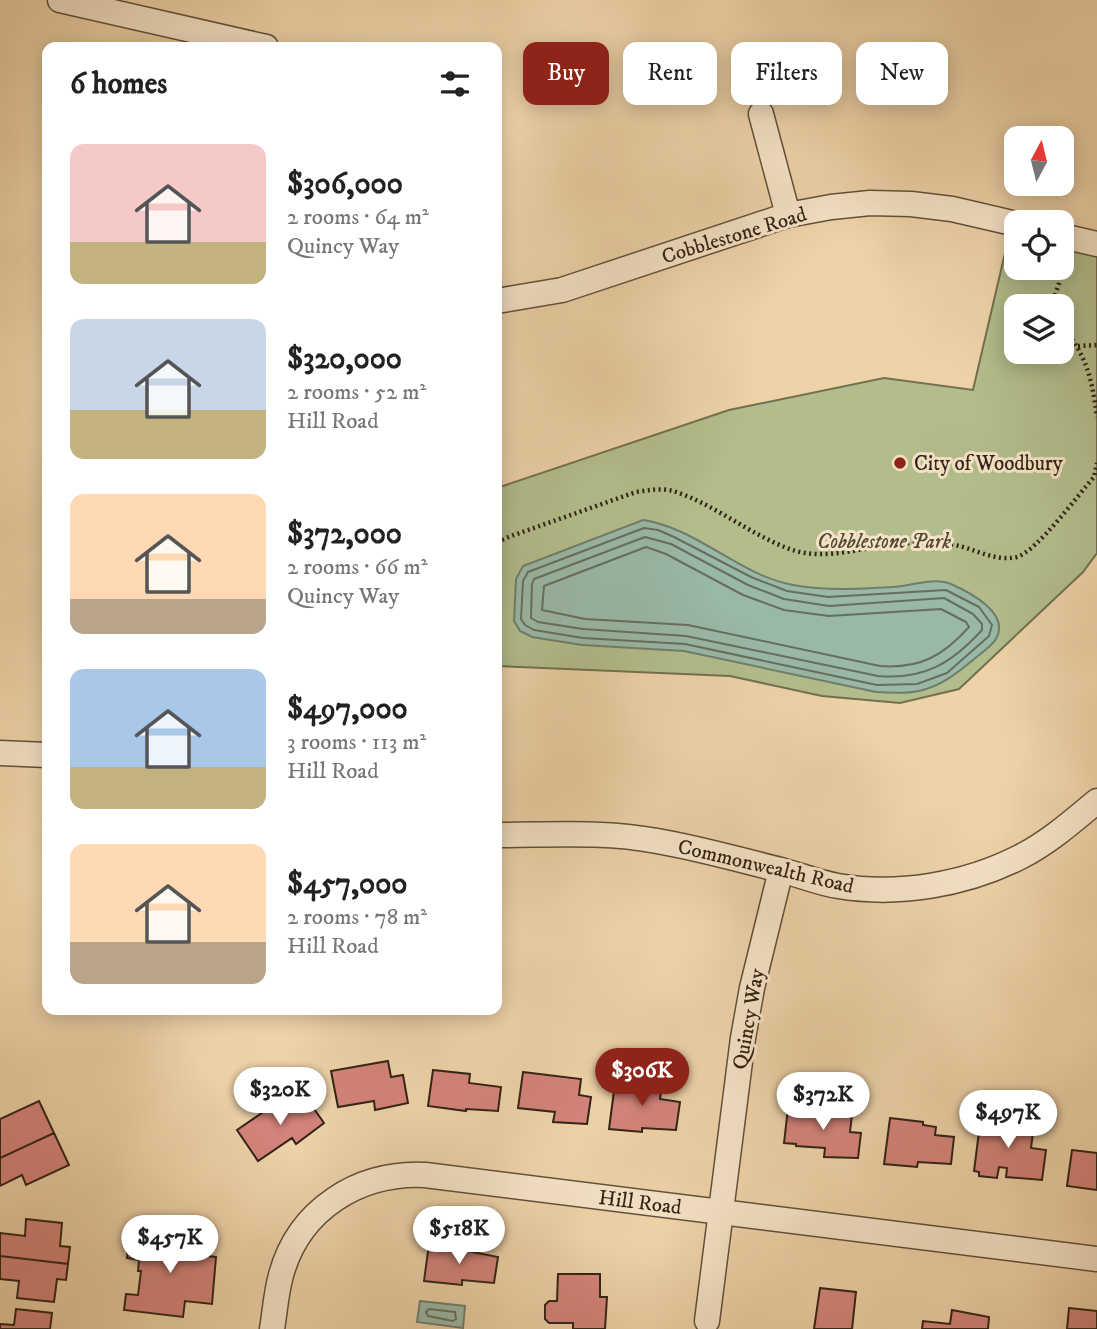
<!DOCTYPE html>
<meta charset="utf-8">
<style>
:root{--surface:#fff;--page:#f6f6f6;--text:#222;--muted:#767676;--accent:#8f2418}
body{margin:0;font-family:"IM FELL DW Pica",serif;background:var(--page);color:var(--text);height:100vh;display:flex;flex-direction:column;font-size:26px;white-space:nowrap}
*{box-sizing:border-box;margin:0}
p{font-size:23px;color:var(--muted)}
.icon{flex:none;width:38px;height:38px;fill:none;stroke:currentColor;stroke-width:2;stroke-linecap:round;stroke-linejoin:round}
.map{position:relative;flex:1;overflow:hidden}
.side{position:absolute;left:42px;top:42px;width:460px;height:973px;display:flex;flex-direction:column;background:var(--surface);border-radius:14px;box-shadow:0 4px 18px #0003}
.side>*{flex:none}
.hud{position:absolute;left:523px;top:42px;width:467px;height:63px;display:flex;gap:14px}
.needle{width:46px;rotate:7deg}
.tools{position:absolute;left:1004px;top:126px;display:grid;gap:14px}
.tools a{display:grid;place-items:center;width:70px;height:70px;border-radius:14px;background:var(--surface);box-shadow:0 4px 18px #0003;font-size:35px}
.price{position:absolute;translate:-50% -60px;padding:0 16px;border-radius:24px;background:#fff;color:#222;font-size:23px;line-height:46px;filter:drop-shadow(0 2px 4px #0008)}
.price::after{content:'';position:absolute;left:50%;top:42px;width:21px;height:16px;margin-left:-10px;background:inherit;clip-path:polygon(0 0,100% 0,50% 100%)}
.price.current{background:var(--accent);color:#fff}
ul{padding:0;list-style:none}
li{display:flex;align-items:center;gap:21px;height:175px;padding:0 28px}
li span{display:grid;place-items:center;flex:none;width:196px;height:140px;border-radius:14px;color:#555}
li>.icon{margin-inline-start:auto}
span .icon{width:84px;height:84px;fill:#fffc;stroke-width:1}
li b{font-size:30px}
h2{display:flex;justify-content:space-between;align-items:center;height:84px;padding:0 28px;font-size:30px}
.tag{padding:0 24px;border-radius:14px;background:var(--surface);box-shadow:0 4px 18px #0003;font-size:24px;line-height:63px}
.tag.current{background:var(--accent);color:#fff}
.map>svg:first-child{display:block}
.green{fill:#b3bd8c;stroke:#727050;stroke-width:2;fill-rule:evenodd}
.water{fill:#99b8a6;stroke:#707d6c;stroke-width:2}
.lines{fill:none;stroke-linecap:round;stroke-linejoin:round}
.shore{stroke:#666e5e;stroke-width:2}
.building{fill:#d4837a;stroke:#322415;stroke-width:2}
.minor-casing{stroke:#61503a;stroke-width:27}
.path{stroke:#322415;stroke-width:4.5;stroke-dasharray:2 3.5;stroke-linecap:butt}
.minor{stroke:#f4e2c6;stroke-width:24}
.poi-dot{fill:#8f2418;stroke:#f4e2c6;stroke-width:2.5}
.labels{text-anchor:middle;stroke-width:6;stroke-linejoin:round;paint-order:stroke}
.street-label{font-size:21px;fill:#322415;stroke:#f4e2c6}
.poi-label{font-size:21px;fill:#322415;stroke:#f4e2c6;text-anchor:start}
.park-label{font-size:21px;font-style:italic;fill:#524a33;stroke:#f4e2c6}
</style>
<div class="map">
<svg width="1097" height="1329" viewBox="0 0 1097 1329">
<rect width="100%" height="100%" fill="#eed2a8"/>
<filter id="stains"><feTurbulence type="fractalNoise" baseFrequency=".00286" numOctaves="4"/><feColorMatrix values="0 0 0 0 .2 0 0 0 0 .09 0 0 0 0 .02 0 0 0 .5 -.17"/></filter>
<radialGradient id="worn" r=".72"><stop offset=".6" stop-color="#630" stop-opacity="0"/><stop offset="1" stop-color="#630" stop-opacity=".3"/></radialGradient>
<path class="green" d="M1012,223l5,1v44h45v-32l35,8v309l-14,19 -124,117 -59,14 -78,-7 -92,-20 -233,-10v-178l232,-78 155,-32 89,12zM1017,306h45v46h-45z"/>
<path class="water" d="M643,520c54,8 96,55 150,65 33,6 66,4 100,2 17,-1 41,-10 58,-3 18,8 60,29 45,55 -4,7 -16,15 -23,21 -17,14 -32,26 -54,31 -14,3 -29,2 -43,1l-192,-41 -102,-6 -50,-8 -12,-6 -6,-10 2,-42 7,-13z
M420,1301l45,5 -2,22 -46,-6z"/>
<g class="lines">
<path class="shore" d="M644,528l14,2 16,7 77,40 36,14 41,6 118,-7 33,17 13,18 -3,11 -42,37 -30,11 -40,1 -192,-41 -102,-6 -49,-8 -9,-5 -4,-6 2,-38 5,-9z
M645,537l26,7 77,41 36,14 45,7 115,-8 29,16 9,10v6c-30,33 -58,50 -104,46l-192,-40 -103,-7 -45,-7 -7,-4 1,-34 2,-5z
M646,547l20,7 77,41 41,15 45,6 112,-7 25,13 3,5c-26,29 -49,42 -89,39l-192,-41 -103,-6 -43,-9 2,-24z
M429,1309l26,3 1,7 -3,2 -25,-5 -2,-4z"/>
</g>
<path class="building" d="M388,1061l3,16 12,-2 5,28 -33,7 -1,-9 -36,6 -7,-36z
M433,1070l37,4 -1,9 32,4 -3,24 -32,-2v2l-38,-5z
M523,1072l58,7 -2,16 12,2 -4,27 -34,-2 2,-10 -37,-4z
M635,1072l15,2 -2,17 13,1 -1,7 20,3 -4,28 -34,-2v4l-33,-3 6,-46 18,2z
M291,1093l10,16 9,-6 14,20 -28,21 -4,-6 -34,23 -21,-31z
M39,1101l15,32 -54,25v-39z
M788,1108l64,6 -2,18 11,1 -3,25 -34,-1 1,-9 -29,-2v-2l-12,-1z
M984,1115l50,10 -3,23 15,2 -4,30 -36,-3 1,-9 -8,-1 -2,11 -18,-2v-4l-5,-1 7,-55z
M890,1118l33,4v3l13,2 -1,8 19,2 -3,27 -33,-2 -1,5 -33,-3z
M54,1133l15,32 -43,20 -4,-10 -22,11v-28z
M1072,1150l25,3v37l-30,-4z
M26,1219l36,4 -2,23 10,1 -2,17 -68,-8v-23l25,3z
M146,1230l45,7 -2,17 27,3 -4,47 -27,-3 -2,16 -59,-7 2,-16 12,1 3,-24h-3l1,-11 -12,-2 2,-16 12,1 2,-11z
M429,1244l38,5v2l31,6 -4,26 -32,-3v5l-38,-4z
M0,1256l68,8 -2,16 -9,-1 -3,23 -37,-4 2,-17 -19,-2z
M558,1274h42v23h7l-2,32h-32v-6h-24l-4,-4v-14l4,-4h8z
M820,1288l36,4 -4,37h-38z
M1069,1308l28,3v18h-30z
M16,1309l36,4 -2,16h-50v-5l14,1z
M952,1310l37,7 -1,12h-66l1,-8 27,3z"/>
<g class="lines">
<g class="minor-casing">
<path id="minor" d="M60,0l206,47
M761,114l27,101
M1062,236l35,8
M497,301l65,-11 226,-75 43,-8 39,-4 41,1 41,5 65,15
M0,753l47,2
M497,835c53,0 107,-4 160,6 41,7 83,19 124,29 19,5 38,13 57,16 60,10 127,-1 182,-29 28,-14 53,-36 77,-56
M707,1321l36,-283 9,-50 29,-118
M272,1329c3,-18 4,-36 9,-54 18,-66 78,-103 144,-100l672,84"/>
</g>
<path class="path" d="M1054,306v-8l13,-38
M1062,326c25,30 30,53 35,91
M1078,346l19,-1
M497,542l14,-6 125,-44c13,-2 25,-4 37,-1 39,12 75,42 114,57 43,17 87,-7 131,-5 12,0 25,0 37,2 20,4 41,17 62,12 20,-6 61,-62 77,-80l3,-14"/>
<use href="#minor" class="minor"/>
</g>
<circle class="poi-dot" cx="900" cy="463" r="7"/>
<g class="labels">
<g class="street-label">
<text transform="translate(734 235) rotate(-17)" y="7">Cobblestone Road</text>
<text transform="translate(766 866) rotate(13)" y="7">Commonwealth Road</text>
<text transform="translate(748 1019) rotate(-80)" y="7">Quincy Way</text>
<text transform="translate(640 1202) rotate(7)" y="7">Hill Road</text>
</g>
<g class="poi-label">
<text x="914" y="470">City of Woodbury</text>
</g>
<g class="park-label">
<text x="884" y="548">Cobblestone Park</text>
</g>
</g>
<rect width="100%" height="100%" filter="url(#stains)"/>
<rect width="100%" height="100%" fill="url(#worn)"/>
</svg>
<div class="tools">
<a><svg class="needle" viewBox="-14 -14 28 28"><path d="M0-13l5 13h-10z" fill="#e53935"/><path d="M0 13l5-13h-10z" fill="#767676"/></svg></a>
<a><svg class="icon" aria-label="locate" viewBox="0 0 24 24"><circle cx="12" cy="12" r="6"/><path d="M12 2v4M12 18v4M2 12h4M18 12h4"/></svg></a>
<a><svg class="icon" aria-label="layers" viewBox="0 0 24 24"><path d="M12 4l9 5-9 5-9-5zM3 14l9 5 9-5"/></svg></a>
</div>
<b class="price current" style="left:642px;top:1108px">$306K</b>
<b class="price" style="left:280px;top:1127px">$320K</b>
<b class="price" style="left:823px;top:1132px">$372K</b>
<b class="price" style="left:1008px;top:1150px">$497K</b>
<b class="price" style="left:459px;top:1266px">$518K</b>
<b class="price" style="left:170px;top:1275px">$457K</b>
<div class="hud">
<a class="tag current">Buy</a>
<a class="tag">Rent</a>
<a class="tag">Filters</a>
<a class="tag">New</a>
</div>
<section class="side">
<h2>6 homes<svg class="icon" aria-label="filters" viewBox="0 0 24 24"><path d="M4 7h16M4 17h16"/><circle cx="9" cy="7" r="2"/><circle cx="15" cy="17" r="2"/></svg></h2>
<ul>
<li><span style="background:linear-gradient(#f6c9c9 70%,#c2b280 0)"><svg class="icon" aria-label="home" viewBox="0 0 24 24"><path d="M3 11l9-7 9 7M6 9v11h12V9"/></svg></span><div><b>$306,000</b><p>2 rooms · 64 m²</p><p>Quincy Way</p></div></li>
<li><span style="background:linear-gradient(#c9d6e8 65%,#c2b280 0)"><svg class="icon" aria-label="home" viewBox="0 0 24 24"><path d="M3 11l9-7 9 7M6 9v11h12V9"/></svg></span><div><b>$320,000</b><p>2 rooms · 52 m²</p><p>Hill Road</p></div></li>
<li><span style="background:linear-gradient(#ffd9b3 75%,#b9a48a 0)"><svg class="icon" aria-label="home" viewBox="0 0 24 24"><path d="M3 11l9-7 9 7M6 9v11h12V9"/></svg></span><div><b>$372,000</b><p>2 rooms · 66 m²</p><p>Quincy Way</p></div></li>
<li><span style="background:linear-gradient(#a9c7e8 70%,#c2b280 0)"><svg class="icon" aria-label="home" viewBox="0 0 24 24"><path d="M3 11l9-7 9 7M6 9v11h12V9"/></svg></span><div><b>$497,000</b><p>3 rooms · 113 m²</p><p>Hill Road</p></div></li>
<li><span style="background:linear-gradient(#ffd9b3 70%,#b9a48a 0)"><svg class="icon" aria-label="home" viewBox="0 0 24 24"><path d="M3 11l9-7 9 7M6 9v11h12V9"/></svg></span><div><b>$457,000</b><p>2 rooms · 78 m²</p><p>Hill Road</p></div></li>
</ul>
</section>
</div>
